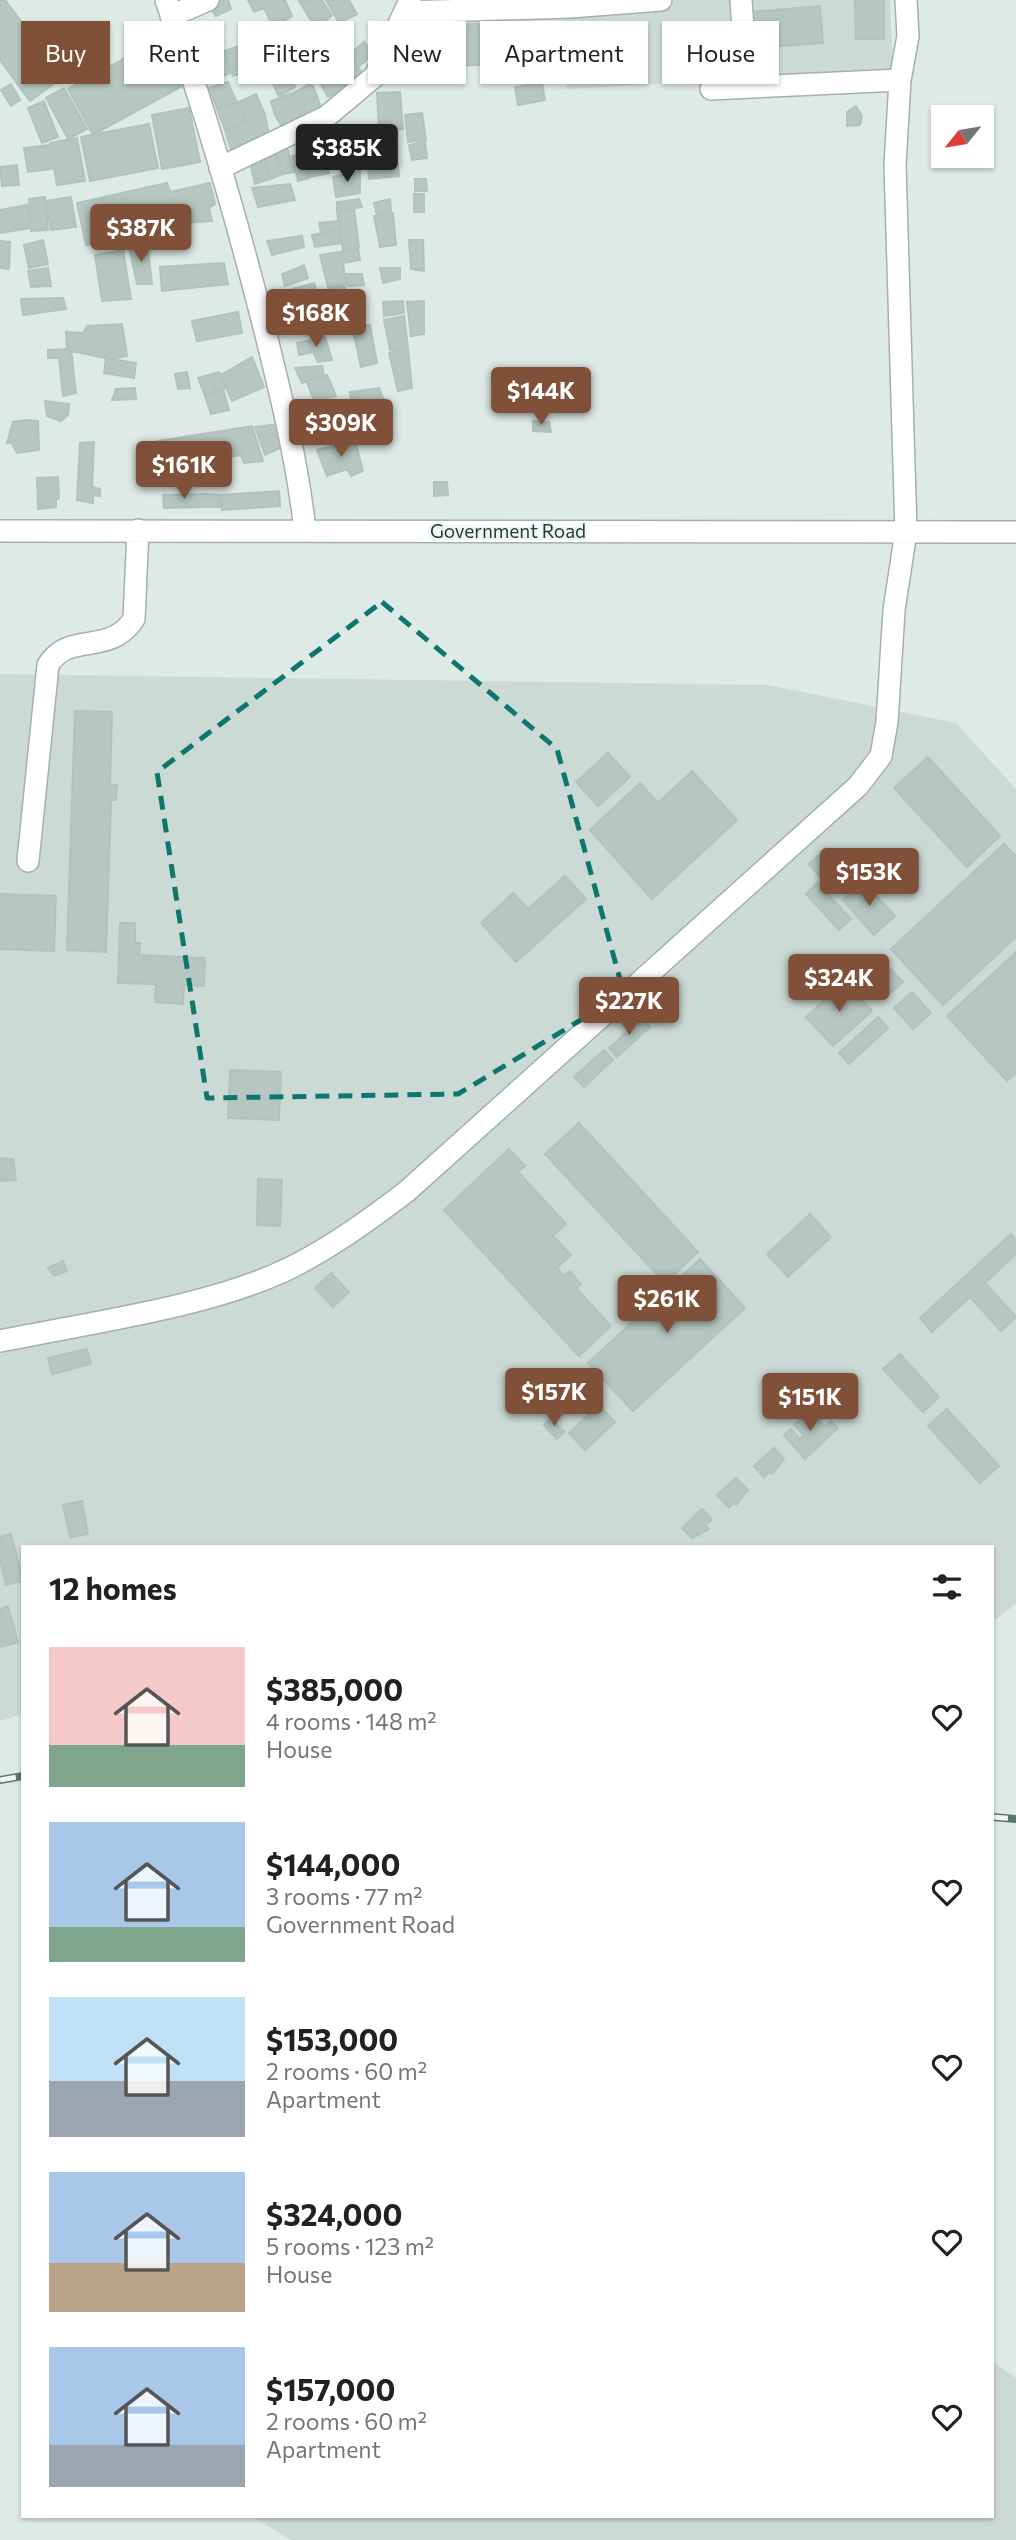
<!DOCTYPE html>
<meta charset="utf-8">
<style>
:root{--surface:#fff;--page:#f2f2f2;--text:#202124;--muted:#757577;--accent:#805138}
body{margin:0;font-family:Commissioner,sans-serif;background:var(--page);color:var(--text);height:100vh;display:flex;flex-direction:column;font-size:26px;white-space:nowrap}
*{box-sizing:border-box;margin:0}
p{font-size:23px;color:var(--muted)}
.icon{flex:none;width:38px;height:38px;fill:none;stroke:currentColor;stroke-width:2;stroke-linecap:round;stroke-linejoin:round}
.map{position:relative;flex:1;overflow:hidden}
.drawer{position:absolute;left:21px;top:1545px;width:973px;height:973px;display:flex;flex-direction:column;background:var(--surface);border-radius:0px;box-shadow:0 2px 5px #0004}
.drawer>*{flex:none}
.top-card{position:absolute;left:21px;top:21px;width:975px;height:63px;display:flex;gap:14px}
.needle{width:46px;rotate:240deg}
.controls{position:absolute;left:931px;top:105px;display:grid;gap:14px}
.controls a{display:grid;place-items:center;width:63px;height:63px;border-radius:0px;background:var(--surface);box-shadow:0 2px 5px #0004;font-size:35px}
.price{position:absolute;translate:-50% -60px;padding:0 16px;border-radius:7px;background:var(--accent);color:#fff;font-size:23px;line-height:46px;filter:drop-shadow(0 2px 4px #0008)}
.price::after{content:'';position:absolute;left:50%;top:42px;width:21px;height:16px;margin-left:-10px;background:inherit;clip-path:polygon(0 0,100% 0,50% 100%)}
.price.current{background:#222;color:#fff}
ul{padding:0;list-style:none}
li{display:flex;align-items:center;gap:21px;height:175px;padding:0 28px}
li span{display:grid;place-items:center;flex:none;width:196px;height:140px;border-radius:0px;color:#555}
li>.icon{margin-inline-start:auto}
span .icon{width:84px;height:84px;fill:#fffc;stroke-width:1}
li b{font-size:30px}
h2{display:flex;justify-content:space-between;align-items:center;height:84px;padding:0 28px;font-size:30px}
.tag{padding:0 24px;border-radius:0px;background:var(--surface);box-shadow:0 2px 5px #0004;font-size:24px;line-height:63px}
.tag.current{background:var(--accent);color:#fff}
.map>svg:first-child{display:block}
.built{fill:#ccdad5}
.building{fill:#b6c7c2;stroke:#b0c3be;stroke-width:2}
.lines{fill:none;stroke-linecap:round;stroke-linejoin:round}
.minor-casing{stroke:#a1b2ad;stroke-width:24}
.minor{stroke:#fff;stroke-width:21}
.rail-casing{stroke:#597671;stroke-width:8}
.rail{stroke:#eef7f3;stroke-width:5;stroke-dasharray:16;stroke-linecap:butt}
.marked{fill:none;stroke:#0f766e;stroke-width:5;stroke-dasharray:14 9;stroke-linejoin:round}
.labels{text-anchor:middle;stroke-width:5;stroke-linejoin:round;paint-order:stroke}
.street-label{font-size:19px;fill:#1f3a35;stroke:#eef7f3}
</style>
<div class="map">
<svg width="1016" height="2540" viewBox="0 0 1016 2540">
<rect width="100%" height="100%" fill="#deeae6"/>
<path class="built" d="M561,0h329l3,71 -326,18z
M0,674l768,11 188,38 60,66v815l-24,18v-75h-969v167l-23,7z
M992,2361l24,17v162h-725l-38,-23 739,-1z"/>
<path class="building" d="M0,0h5l58,77 -33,24 -30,-41z
M218,0h10l3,9 -15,7 -8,-11z
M248,0h37l7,16 -19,11 -9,-19 -10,4z
M322,0l10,16 -17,11 -16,-26z
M326,0h23l8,14 -18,9z
M855,0h29v39h-28z
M820,6l3,37 -69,5 -3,-36z
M494,23l2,41 -59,3 -2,-42z
M400,24h16v19l-15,1z
M270,28l12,36 -17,6 -13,-35z
M339,37l13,21 -16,11 -13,-23z
M157,41l25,45 -89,49 -25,-46z
M250,42l9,25 -26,9 -9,-25z
M300,42l6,10 -20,12 -6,-10z
M364,42l9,13 -15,12 -8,-13z
M398,45h18l1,26 -18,1z
M323,46l13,23 -19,9 -9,-24z
M222,51l9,22 -20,8 -8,-23z
M352,58l13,19 -17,11 -12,-19z
M287,66l8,21 -16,10 -10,-22z
M336,69l12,19 -20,9 -11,-19z
M228,82l9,21 -20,6 -8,-21z
M312,83l5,13 -15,10 -9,-13z
M542,83l3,17 -27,5 -3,-18z
M11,84l9,16 -9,6 -10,-16z
M64,88l23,41 -19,10 -22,-41z
M400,92l3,37 -24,2 -2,-38z
M293,93l9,13 -27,9 -4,-14z
M256,94l9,21 -19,7 -9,-19z
M317,96l5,15 -15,8 -5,-13z
M44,101l14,36 -16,6 -14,-35z
M237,103l9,19 -21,8 -8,-21z
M302,106l5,13 -24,10 -8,-14z
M856,106l6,10 -2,9 -13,1v-14z
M189,108l11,54 -38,7 -10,-54z
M422,113l4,27 -18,2 -3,-27z
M265,115l4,20 -38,15 -6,-20z
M149,124l9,44 -68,13 -9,-44z
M346,126l4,29 -21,4 -5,-27z
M77,138l8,43 -28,4 -7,-42z
M390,140l2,25 6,-1 1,12 -30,3 -3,-37z
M425,142l2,16 -15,2 -3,-15z
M48,145l4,24 -24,3 -4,-24z
M287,148l7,24 -11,2 -7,-21z
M319,152l2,9h5l3,12 -19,4 -5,-24z
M276,153l7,21 -13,5 -7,-22z
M303,153l6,25 -11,3 -6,-25z
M263,157l7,22 -15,5 -5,-22z
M17,165l2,20 -17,1 -2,-19z
M360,171v22l-24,4 -3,-20z
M415,179h11l1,12h-12z
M167,183l3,9 40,-9 5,21 -6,4 3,13 -26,2 2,10 -102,12 -9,-42z
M290,184l5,16 -37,7 -6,-19z
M414,194h10v18h-10z
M45,197l3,33 -17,1 -2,-32z
M71,197l5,30 -25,3 -5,-29z
M359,199l3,8 -25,4v-9z
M390,199l1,12 -14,5 -3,-13z
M27,205l4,23 -31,5v-23z
M354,209l5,39 -16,2 -6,-39z
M393,213l3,32 -16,2 -6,-31z
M338,221l2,9 -19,3 -2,-10z
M340,230l2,13 -27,4 -3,-12z
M302,236l2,11 -32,8 -5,-14z
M43,240l5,24 -19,4 -5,-23z
M409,240h14l1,31 -13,-2z
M0,241l10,1 -1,27 -9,-1z
M147,243l5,41h-15l-8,-37z
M358,249l2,11 -17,3 3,22 -18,2 -8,-32z
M123,250l8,49 -29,2 -7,-46z
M224,263l4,21 -66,7 -2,-24z
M304,265l4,13 -23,8 -3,-12z
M48,268l3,18 -20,1 -3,-16z
M380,268h20v11l-17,4z
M345,274h17l2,11 -16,1z
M314,283l6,18 -30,8 -4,-18z
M345,287l2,12 -16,2 -3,-13z
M63,298l3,11 -43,6 -2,-16z
M403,301l1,12 -20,3 -1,-14z
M424,301v33l-13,2 -4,-34z
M318,303l5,14 -31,9 -2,-15z
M238,312l4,21 -45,8 -5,-20z
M404,316l4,32 -18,2 -6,-30z
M122,324l5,32 -18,3 -42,-9 -1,-18 17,1 4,-7z
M370,325l7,38 -16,4 -9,-41z
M325,337l7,23 -14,2 -5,-10 -14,3 -2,-12z
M408,348l4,40 -14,3 -9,-38z
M71,349l5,44 -13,3 -4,-38h-11v-8z
M252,357l12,30 -32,14 -11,-26z
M106,358l30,5 -2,15 -30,-5z
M322,366l2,9 -22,8 -7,-15z
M187,372l3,16 -12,1 -3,-15z
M219,372l7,16 -10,4 -7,-17z
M209,375l7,17 -11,4 -7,-18z
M327,375l9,21 -22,5 -7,-19z
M135,388l1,11 -24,1 4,-11z
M379,388l9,23 -34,5 -4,-24z
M223,389l6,21 -18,4 -6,-18z
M45,401l24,3 -1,11 -7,6 -14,-5z
M345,418l3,8 -10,5 -22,3 -2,-9z
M385,419l4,13 -30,7 -3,-13z
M26,420l12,1 1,29 -22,3 -6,-11 -4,1 6,-21z
M533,421l16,1 2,10 -18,-1z
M277,424l6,23 -18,8 -10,-28z
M252,426l11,35 -19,2 -3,-8 -80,10 -3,-24z
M355,440l8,31 -12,5 -4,-7 -20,7 -10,-26z
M94,442l-2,45 8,2v7l-7,-1v8l-16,-3 3,-57z
M58,477l1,21 -3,2v7l-18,2 -1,-31z
M434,482h13l1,13 -14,1z
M279,491l1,15 -58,4 -1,-15z
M206,494l-1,13 -41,1 -1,-13z
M206,494l15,1 -1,12h-15z
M75,711l37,1 -2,73h7l-1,15h-5l-5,152 -39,-2z
M608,753l22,24 -32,29 -22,-24z
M928,757l72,79 -33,31 -73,-79z
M692,771l45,49 -85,79 -62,-69 50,-47 18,20z
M1004,844l12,12v81l-73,68 -52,-56z
M826,848l13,13 -18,17 -12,-14z
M565,876l21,23 -70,63 -35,-39 32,-30 15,16z
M863,881l32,35 -21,19 -31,-35z
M817,883l34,36 -12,11 -33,-36z
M0,894l56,2 -2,55 -54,-2z
M120,923h15v20h5l-1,12 66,3 -1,28 -20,-1 -1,19 -28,-2 1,-18 -38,-1z
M1016,952v121l-9,8 -60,-65z
M891,969l12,13 -19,17 -11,-13z
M844,982l28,29 -39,35 -27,-29z
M912,992l19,21 -18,16 -19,-21z
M878,1017l10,11 -39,36 -10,-11z
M642,1018l8,9 -33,30 -8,-9z
M604,1050l9,10 -29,27 -10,-10z
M230,1070l51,2 -2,48 -51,-2z
M579,1123l119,129 -33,31 -120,-129z
M509,1149l16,17 -7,6 48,52 -13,12 18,19 -14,13 7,8 6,-5 11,13 -5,4 35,38 -32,30 -135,-146z
M0,1158l13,1 3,21 -16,1z
M258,1179l24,1 -2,46 -23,-1z
M810,1214l21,23 -43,40 -21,-23z
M1011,1234l5,6v14l-31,29 31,34 -15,14 -31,-34 -38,35 -12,-14z
M700,1259l45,49 -112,103 -45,-48z
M63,1261l4,10 -13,5 -6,-8z
M331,1273l18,19 -16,15 -18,-19z
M87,1349l4,15 -39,10 -4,-16z
M900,1354l39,43 -16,15 -40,-43z
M599,1405l16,17 -30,28 -16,-17z
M814,1406l9,11 -4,4 5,6 7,-6 7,7 -33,31 -21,-24 7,-6 9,10 4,-4 -10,-10z
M947,1409l52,57 -19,17 -52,-57z
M551,1418l13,14 -7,7 -13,-14z
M774,1448l10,11 -12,15 -2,-2 -6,5 -10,-11z
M736,1478l12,12 -12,15 -3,-2 -4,5 -12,-13z
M82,1501l6,33 -18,3 -7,-32z
M702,1509l10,11 -7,6 4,3 -17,9 -10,-10z
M11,1534l12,47 -17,4 -6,-26v-22z
M8,1606l10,36 -18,5v-38z"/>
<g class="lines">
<g class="minor-casing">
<path id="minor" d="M166,0c38,107 70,216 98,327 17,68 33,133 41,203
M741,0l6,87
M405,12l165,-5 91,-7
M171,16l37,-16
M711,89l189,-9
M220,168l106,-51 49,-41 35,-76
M0,531l1016,1
M28,861l20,-196c22,-35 61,-8 86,-46l4,-89
M0,1341c88,-18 210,-34 290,-73 42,-21 79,-48 116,-76l452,-406 23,-30 6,-34 7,-112 12,-78 -11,-367 5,-85 8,-44 -2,-36"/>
</g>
<use href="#minor" class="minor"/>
<g class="rail-casing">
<path id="rail" d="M0,1780l23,-4
M992,1817l24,2"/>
</g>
<use href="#rail" class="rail"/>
</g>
<path class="marked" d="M382,602l175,147 67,245 -166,100 -251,4 -50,-326z"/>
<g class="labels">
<g class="street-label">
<text x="508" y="538">Government Road</text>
</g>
</g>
</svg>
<div class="controls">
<a><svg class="needle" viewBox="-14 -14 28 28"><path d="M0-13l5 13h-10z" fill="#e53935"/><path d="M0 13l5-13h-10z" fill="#757577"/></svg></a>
</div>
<b class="price current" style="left:347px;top:184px">$385K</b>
<b class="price" style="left:141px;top:264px">$387K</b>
<b class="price" style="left:316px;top:349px">$168K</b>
<b class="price" style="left:541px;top:427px">$144K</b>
<b class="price" style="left:341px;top:459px">$309K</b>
<b class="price" style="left:184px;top:501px">$161K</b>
<b class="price" style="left:869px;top:908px">$153K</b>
<b class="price" style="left:839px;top:1014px">$324K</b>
<b class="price" style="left:629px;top:1037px">$227K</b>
<b class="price" style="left:667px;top:1335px">$261K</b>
<b class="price" style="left:554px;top:1428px">$157K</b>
<b class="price" style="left:810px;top:1433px">$151K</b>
<div class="top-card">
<a class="tag current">Buy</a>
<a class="tag">Rent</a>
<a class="tag">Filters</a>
<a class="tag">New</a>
<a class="tag">Apartment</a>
<a class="tag">House</a>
</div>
<section class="drawer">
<h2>12 homes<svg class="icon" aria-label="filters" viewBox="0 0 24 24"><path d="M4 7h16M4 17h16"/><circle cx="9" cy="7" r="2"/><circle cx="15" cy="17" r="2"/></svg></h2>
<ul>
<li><span style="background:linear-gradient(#f6c9c9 70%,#7fa58c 0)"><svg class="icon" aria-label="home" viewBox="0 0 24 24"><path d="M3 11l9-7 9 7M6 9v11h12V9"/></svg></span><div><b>$385,000</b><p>4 rooms · 148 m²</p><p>House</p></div><svg class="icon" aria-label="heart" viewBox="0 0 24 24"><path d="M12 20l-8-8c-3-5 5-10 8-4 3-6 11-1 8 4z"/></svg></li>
<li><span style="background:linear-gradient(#a9c7e8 75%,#7fa58c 0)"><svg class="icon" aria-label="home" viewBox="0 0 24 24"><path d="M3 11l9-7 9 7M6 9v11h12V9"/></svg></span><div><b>$144,000</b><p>3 rooms · 77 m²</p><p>Government Road</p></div><svg class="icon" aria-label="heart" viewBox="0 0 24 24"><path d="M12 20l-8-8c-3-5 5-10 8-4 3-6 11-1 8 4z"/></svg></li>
<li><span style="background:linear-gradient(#bfe0f5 60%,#9aa5b1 0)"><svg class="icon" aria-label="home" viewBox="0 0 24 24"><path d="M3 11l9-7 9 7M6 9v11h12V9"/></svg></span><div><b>$153,000</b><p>2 rooms · 60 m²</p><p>Apartment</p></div><svg class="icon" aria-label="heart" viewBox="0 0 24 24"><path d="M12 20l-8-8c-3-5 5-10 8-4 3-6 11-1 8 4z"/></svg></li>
<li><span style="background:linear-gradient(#a9c7e8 65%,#b9a48a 0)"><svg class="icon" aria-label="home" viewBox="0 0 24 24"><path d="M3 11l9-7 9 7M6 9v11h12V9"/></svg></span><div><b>$324,000</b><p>5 rooms · 123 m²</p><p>House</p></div><svg class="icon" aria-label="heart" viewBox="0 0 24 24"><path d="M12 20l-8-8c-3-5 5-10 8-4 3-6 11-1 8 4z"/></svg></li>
<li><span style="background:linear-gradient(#a9c7e8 70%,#9aa5b1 0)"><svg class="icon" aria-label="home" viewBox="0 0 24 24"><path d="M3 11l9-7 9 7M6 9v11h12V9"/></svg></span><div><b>$157,000</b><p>2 rooms · 60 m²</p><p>Apartment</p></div><svg class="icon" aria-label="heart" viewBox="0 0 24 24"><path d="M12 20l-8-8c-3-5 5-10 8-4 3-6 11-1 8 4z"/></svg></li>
</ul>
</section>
</div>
